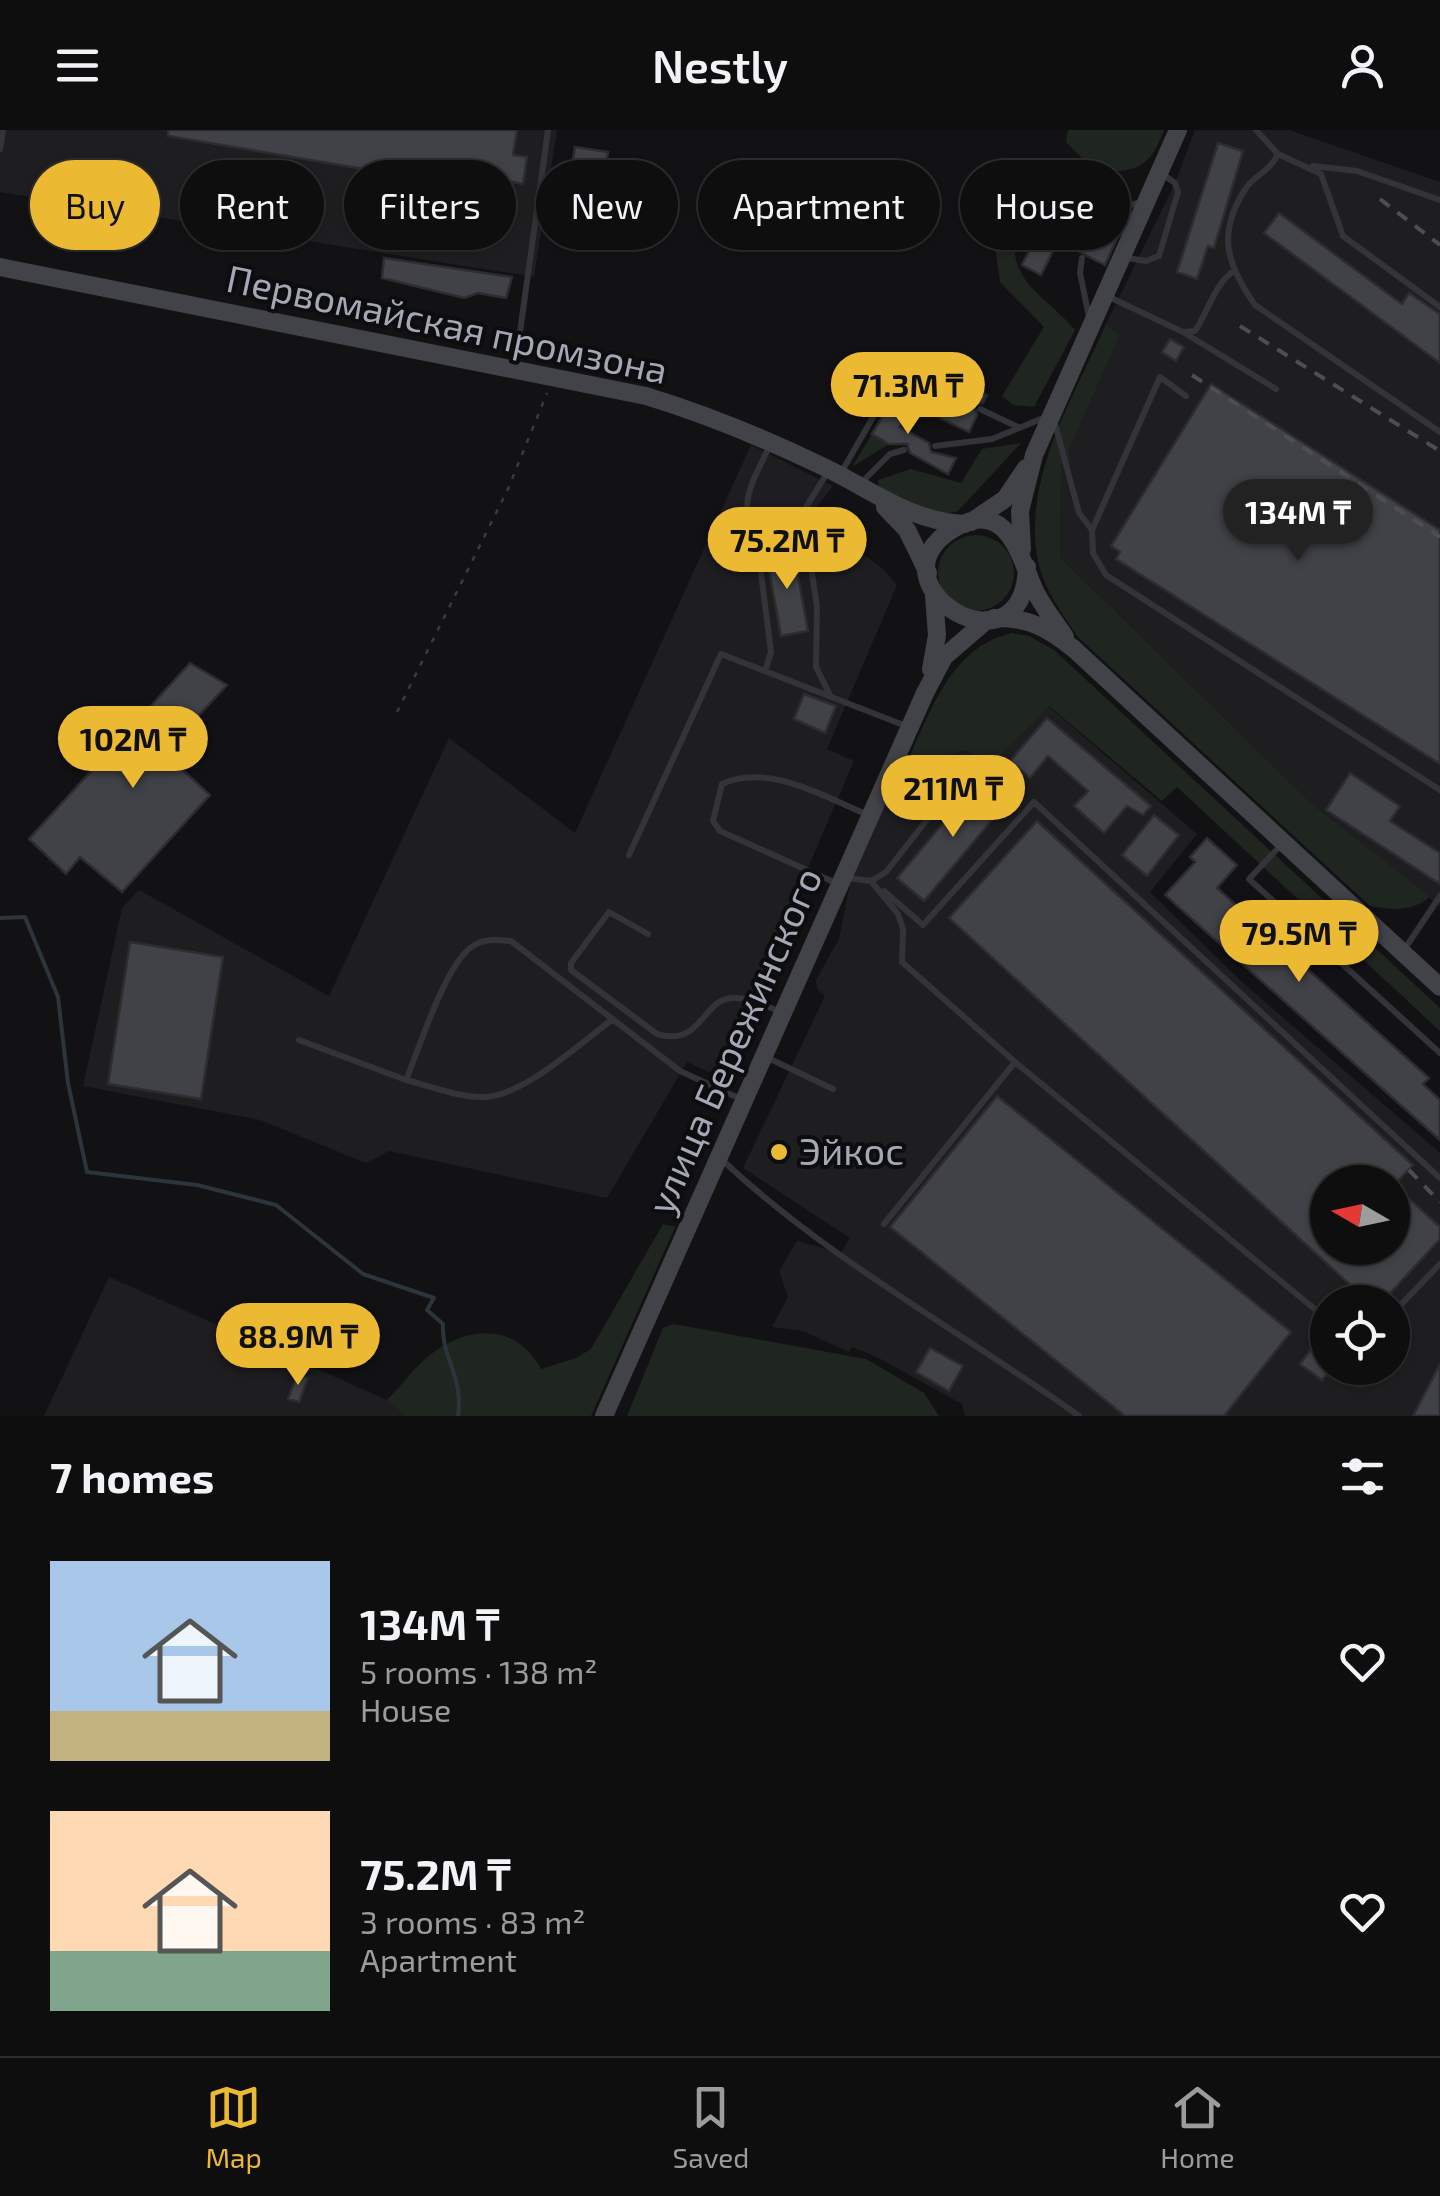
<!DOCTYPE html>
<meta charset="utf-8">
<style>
:root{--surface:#0e0e0f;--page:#171718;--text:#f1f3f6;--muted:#9b9c9e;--line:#2e2e2f;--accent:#ecb932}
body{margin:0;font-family:"Exo 2",sans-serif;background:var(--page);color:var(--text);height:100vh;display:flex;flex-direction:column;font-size:38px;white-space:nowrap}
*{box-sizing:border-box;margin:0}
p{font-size:32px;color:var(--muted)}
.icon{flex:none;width:55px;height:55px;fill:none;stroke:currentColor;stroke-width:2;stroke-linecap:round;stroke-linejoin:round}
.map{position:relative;height:1286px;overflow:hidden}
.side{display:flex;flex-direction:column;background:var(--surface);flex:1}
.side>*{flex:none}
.hud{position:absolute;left:30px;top:30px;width:1380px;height:90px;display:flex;gap:20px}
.needle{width:65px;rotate:279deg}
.tools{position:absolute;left:1310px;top:1035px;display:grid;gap:20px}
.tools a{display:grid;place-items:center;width:100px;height:100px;border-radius:50%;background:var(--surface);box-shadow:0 2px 8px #0004,0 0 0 2px var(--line);font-size:50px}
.price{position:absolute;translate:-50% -85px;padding:0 22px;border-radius:35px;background:var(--accent);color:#111;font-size:32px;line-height:65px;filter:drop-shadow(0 2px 5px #0008)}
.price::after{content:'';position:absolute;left:50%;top:60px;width:30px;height:22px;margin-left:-15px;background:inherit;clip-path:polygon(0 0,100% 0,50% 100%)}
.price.selected{background:#222;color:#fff}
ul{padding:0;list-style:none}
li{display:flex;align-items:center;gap:30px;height:250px;padding:0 50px}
li span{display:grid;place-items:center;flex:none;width:280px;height:200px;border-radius:0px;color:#555}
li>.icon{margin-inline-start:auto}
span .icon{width:120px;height:120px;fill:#fffc;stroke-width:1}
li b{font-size:42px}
h2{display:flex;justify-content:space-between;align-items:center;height:120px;padding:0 50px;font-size:42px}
.pill{padding:0 35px;border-radius:45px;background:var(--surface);box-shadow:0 2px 8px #0004,0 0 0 2px var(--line);font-size:35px;line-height:90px}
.pill.selected{background:var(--accent);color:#111}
header{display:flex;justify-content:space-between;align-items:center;height:130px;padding:0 50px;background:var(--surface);font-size:45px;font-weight:600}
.tab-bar{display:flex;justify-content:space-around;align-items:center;height:140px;border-top:2px solid var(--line);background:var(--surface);font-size:28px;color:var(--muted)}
.tab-bar a{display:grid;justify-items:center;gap:5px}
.tab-bar .selected{color:var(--accent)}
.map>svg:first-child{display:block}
.built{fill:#1e1e21;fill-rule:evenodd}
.green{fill:#1f2620}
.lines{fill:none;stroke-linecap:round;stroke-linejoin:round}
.stream{stroke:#2c343c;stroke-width:4}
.building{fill:#414247;stroke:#2d2c30;stroke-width:2.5}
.path{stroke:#393b40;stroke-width:2.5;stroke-dasharray:5 8;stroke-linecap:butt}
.service{stroke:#333439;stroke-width:6}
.secondary{stroke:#414349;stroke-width:18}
.rail{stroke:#4c4e54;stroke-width:4;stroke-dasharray:12 10;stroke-linecap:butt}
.poi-dot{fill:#ecb932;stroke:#0d0d0f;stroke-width:4}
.labels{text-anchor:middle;stroke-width:8;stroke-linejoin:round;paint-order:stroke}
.street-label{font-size:38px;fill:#a4a8b4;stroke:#0d0d0f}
.poi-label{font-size:38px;fill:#a4a8b4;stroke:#0d0d0f;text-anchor:start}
</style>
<header><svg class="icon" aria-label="menu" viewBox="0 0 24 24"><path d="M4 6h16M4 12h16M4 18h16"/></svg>Nestly<svg class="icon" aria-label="person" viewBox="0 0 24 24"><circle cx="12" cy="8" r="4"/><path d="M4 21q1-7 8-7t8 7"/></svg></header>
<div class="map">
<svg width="1440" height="1286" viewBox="0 0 1440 1286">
<rect width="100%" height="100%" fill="#121214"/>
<path class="built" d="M0,0h557l-23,147 -534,-85z
M1195,0h94l151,52v724l-128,-102 -252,-247 1,-94 9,-4 -1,-9 51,-115 -14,-11 69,-141z
M751,315l82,41 -23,29 72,53 15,17 -70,164 27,12 -136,315 -31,-14 -80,136 -218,-47 -23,12 -106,-43 -177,-34 39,-178 17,-18 190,106 120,-258 126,95z
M1048,576l149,128 -47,58 93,91 197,170v263h-475l-3,-12 -87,-48 -23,-9 -3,5 -46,-21 -31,-4 16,-30 -9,-26 18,-30 44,12 9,-15 -107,-70 82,-172 -8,-7 -1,-9 23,-41 12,-60 43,-97 12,-17 58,-14 30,11zM1328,1052h64v66h-64zM1328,1172h64v66h-64z
M109,1147l278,123 18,16h-361z"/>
<path class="green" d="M1068,0h96c-15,40 -27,41 -68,42l-30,-30z
M993,102l22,3c-6,49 32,61 60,95l-41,77 -21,-2 -11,-9 42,-69 -44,-45z
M1106,194l14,11 -51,115 1,10 -9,4 -1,93 252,247 118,93c-19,15 -37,13 -60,9l-292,-269c-16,-23 -34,-48 -40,-76 -16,-84 36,-163 68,-237z
M906,257l33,12 -8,18 -38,-19z
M872,304l17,10 -37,23z
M1021,313l-63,68 -21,5 -58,-29 -1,-7 33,-11 50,14 21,-34z
M938 443a38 38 0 1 1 76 0a38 38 0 1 1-76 0Z
M1012,503l17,3 25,14 386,358v23l-263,-244 -15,14 -113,-95 -55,56 -30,-11 -58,14c24,-52 44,-118 106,-132z
M663,1094l12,3 -84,189h-186l-18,-16c13,-12 24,-29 37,-40 38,-34 91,-40 117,9l35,-11 15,-9z
M674,1194l192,35 58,34 15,23h-312l36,-88z"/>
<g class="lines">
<path class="stream" d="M0,788l25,-1 33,80 10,86 19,89 110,13 79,20 87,69 71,24 -7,12 16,14c-2,34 21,52 15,92"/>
</g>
<path class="building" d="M168,0h349l-4,25 14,2 -4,27 -15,-3 -2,12 -338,-57z
M1218,13l25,8 -29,97 -6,-2 -11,33 -20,-7z
M575,17l33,5 -4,26 -33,-5z
M1059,43l29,14 -15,29 22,16 22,6 -12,27 -47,-24 -17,34 -19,-10 24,-48 -7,-3z
M1279,83l123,91 7,-11 31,21v49l-176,-130z
M564,89l33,5 -4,26 -33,-5z
M384,128l128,19 -6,21 -28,-5 -14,5 -82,-20z
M1170,209l14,8 -8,14 -14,-9z
M951,246l36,19 -4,8 -9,2 3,10 -8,17 -37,-18 10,-20 9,-2z
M1211,254l229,146v234l-324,-205 4,-7 -9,-6z
M893,268l18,10 -11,19 29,16 2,9 25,6 -8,16 -38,-21 -3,-9h-18l-17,-10z
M793,418l15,83 -27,5 -15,-83z
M190,533l37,22 -63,68 46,42 -88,97 -42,-35 -14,17 -37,-35z
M804,564l32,12 -11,27 -31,-14z
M1047,588l104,88 -8,9 -16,-9 -23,27 -30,-27 14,-15 -40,-35 -18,22 -20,-17z
M1350,643l50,33 -10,15 50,32v31l-114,-74z
M981,648l27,23 -84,100 -27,-23z
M1154,685l25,20 -32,41 -25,-21z
M1037,691l376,344 -16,17h-69v66h64v-65l48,44v12l-58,63h-13l-420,-384z
M1207,708l30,27 -20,23 212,190 -6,6 17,16v40l-275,-245 30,-33 -5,-5z
M130,812l93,15 -22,142 -93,-15z
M997,966l294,236 -67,84h-99l-235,-189z
M1316,1213l12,8v22l-6,7 -22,-16z
M930,1218l33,18 -14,25 -33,-19z
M1440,1234v52h-27z
M297,1244l11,4 -9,24 -11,-3z"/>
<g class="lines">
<path class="path" d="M397,582l111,-223 39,-96"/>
<path class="service" d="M1256,0l22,24c-7,16 -23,21 -32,34 -30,46 -19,77 9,117l185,127
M0,19l3,-19
M1278,24l43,20 22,62 97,71
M1313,36l44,5 83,29
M1098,96l11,-14 34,-11
M1082,128l-2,15 9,44
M1127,128l19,3 13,-5 19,-64 -3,-9 -14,-10
M1107,166l76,36 12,-1c13,-19 20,-48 39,-60
M1183,202l93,57
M515,238l33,-238
M980,279l38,18
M1054,290l25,93 13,17 1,23 13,22 334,215
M935,316l57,-7 54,-22
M829,340l-26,42 14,95 -1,60 14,28
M841,343l60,-105 44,20
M860,354l30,-30 14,-4
M1092,400l68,-153 26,19
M765,541l6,-19 -16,-126c-20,-22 4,-56 14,-79
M1280,716l-31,33 191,174
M629,725l92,-201 185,72
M848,748l23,3 15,-9 77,-98
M871,751l27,33 5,15 -1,33 113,100 313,258
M838,754l-118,-53 -7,-10 9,-37c46,-21 101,12 144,30
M884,761l39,34 111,-123 406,376
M648,804l-39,-22 -38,51v7l86,64c47,14 44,-38 79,-36 15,0 31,9 45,14
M1404,820l36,-54
M299,910l107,40c13,-31 40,-118 67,-134 12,-8 25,-6 38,-5l169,130 63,29
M766,927l67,32
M406,950c24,6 51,17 76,17 40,1 98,-54 131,-78
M721,1029c108,101 238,171 358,257
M884,1094l131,-162
M1392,1184l48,-50"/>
<path class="secondary" d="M0,137l646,129c62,19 120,43 178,71 48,23 87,55 141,57
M885,377l22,23 21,43
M971,392l34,-23 21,-31
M1022,419l-2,-38 14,-56 144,-325
M1027,437c-4,116 -163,16 -74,-38 55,-33 67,29 82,62 8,16 20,31 30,46
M994,488c34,-1 54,10 80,31l366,338
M931,539l6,-34 -3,-39
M604,1286l321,-723 19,-36 43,-37"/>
<path class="rail" d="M1380,69l60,46
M1240,196l200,125
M1192,245l248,162
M1409,1040l31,32"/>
</g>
<circle class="poi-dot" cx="779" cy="1022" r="10"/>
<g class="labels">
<g class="street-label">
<text transform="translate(447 195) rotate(12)" y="13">Первомайская промзона</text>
<text transform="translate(735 911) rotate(-66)" y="13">улица Бережинского</text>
</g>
<g class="poi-label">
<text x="799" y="1035">Эйкос</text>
</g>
</g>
</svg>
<div class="tools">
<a><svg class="needle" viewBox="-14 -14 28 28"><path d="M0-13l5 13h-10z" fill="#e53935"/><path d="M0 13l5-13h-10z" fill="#9b9c9e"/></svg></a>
<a><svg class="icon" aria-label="locate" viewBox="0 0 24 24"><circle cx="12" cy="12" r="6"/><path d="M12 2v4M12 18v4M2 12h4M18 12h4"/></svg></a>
</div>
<b class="price" style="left:908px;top:307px">71.3M ₸</b>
<b class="price selected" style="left:1298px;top:434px">134M ₸</b>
<b class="price" style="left:787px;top:462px">75.2M ₸</b>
<b class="price" style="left:133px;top:661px">102M ₸</b>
<b class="price" style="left:953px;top:710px">211M ₸</b>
<b class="price" style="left:1299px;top:855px">79.5M ₸</b>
<b class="price" style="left:298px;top:1258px">88.9M ₸</b>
<div class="hud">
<a class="pill selected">Buy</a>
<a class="pill">Rent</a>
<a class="pill">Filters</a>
<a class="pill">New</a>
<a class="pill">Apartment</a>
<a class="pill">House</a>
</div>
</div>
<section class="side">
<h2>7 homes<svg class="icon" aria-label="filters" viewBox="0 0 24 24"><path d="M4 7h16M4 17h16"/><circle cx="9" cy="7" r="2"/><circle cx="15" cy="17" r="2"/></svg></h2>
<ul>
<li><span style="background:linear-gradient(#a9c7e8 75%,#c2b280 0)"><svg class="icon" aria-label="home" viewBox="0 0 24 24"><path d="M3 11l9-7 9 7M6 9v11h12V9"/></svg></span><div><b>134M ₸</b><p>5 rooms · 138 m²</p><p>House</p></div><svg class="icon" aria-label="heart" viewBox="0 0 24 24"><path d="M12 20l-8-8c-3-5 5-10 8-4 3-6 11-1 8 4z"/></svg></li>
<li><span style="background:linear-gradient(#ffd9b3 70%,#7fa58c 0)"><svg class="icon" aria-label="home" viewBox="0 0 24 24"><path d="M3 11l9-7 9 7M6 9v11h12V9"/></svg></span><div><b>75.2M ₸</b><p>3 rooms · 83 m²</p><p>Apartment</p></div><svg class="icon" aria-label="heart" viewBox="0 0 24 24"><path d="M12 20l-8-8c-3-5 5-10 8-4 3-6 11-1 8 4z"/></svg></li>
</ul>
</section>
<nav class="tab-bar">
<a class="selected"><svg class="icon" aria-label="map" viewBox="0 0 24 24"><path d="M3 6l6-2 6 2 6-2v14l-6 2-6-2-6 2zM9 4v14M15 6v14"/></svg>Map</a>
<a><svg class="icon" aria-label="saved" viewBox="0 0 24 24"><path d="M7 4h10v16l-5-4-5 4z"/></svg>Saved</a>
<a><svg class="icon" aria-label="home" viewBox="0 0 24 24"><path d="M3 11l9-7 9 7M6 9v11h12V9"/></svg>Home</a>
</nav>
